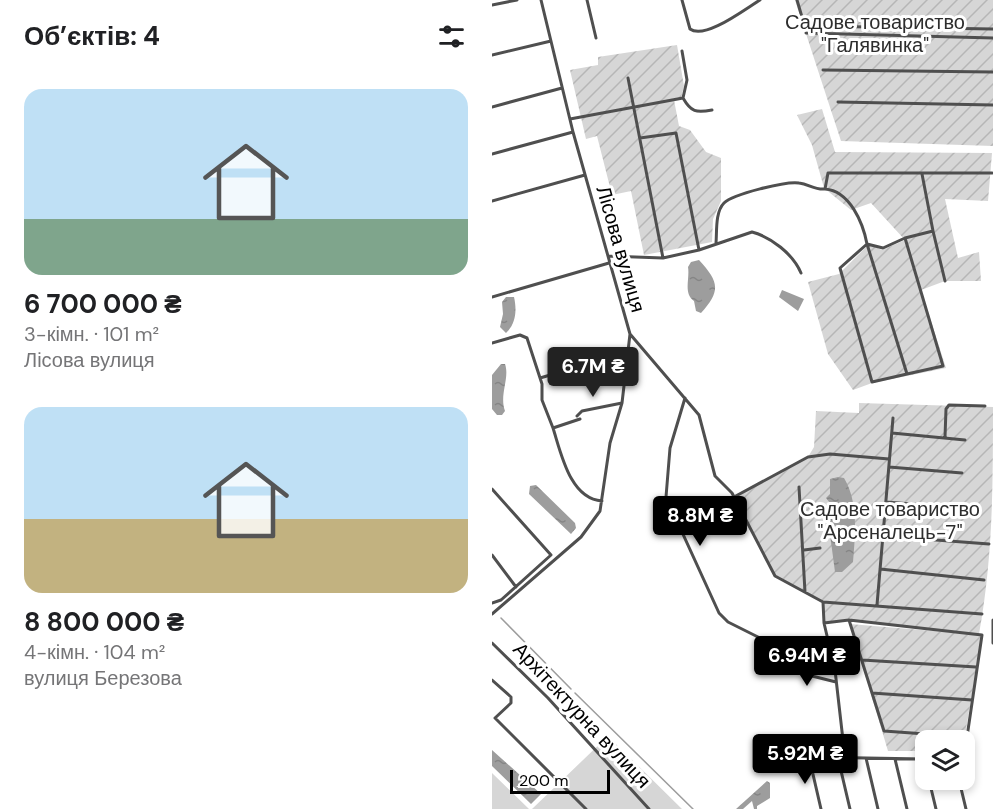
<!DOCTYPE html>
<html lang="uk">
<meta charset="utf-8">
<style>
:root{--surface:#fff;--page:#f6f6f6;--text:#202124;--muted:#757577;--accent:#000}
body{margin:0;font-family:"DM Sans",sans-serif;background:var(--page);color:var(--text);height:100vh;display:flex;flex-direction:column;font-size:22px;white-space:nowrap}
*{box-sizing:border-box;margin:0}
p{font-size:20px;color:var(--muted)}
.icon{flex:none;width:33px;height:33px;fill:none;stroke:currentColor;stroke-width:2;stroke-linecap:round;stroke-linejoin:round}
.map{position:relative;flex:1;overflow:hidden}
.panel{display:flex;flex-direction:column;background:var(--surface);width:492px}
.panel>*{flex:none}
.controls{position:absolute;left:423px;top:730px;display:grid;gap:12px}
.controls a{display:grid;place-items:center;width:60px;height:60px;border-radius:12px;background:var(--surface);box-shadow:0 3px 9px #0003;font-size:30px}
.scale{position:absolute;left:18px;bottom:15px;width:100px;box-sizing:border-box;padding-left:6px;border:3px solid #000;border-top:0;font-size:16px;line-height:21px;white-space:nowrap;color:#000;-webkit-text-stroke:4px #fff;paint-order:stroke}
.price{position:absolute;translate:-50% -51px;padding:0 14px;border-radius:6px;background:var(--accent);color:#fff;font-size:20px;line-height:39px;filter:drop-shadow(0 2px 3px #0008)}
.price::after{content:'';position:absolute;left:50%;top:36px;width:18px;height:14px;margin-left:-9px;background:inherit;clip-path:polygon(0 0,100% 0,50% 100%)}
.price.current{background:#222;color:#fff}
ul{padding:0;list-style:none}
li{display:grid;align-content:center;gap:12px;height:318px;padding:0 24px}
li span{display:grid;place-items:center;height:186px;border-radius:18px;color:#555}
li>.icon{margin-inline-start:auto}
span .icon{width:108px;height:108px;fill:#fffc;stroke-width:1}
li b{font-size:26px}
h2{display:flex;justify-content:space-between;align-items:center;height:72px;padding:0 24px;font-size:26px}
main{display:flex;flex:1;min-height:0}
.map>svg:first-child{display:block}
.grass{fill:#d6d6d6}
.garden{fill:url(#garden-furrows)}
.water{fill:url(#water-ripples)}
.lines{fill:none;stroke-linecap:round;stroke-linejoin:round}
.stream{stroke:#9d9d9d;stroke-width:1.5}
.street{stroke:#4f4f4f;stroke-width:3}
.labels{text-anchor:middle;stroke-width:6;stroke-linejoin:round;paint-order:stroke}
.park-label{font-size:20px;fill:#2d2d2d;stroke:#fff}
.street-label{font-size:20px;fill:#000;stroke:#fff}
</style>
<main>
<section class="panel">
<h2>Об’єктів: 4<svg class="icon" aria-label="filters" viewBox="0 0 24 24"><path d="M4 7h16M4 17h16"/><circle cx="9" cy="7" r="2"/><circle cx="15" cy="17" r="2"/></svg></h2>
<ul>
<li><span style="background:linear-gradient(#bfe0f5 70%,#7fa58c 0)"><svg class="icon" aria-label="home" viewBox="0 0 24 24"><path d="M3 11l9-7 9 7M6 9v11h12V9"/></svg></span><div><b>6 700 000 ₴</b><p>3-кімн. · 101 m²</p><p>Лісова вулиця</p></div></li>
<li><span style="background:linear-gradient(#bfe0f5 60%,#c2b280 0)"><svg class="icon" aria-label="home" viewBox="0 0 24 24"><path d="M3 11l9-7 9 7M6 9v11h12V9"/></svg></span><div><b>8 800 000 ₴</b><p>4-кімн. · 104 m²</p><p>вулиця Березова</p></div></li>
</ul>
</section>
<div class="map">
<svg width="501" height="809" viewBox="0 0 501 809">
<defs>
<pattern id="garden-furrows" width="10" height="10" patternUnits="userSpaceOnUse" patternTransform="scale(1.5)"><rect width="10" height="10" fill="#d6d6d6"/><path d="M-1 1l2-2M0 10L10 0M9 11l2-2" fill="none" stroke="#b6b6b6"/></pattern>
<pattern id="water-ripples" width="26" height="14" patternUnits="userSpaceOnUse" patternTransform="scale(1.5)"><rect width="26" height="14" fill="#9d9d9d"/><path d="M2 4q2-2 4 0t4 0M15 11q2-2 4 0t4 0" fill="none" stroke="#858585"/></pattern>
</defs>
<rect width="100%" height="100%" fill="#fff"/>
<path class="grass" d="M116,736l74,73h-150z
M0,773l37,36h-37z"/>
<path class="garden" d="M303,0h198v146l-152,-5z
M185,45l7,41 -3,12 -7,2 5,26 11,4 16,22 15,6v43l-8,18 -1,23 -68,13 -13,-64 -19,4 -15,-59 -11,3 -16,-69 28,-5v-8z
M330,109l13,43 157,1 -4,48 -43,-2 13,59 21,-6 2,29h-36l-24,9 25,78 -74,15 -19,7 -25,-36 -20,-72 31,-8 30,-30 13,6 23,-10 -34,-37 -20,7 -27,-22 -12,-43 -15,-30z
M367,403l134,4c0,77 0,151 -14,227l-130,-14 -25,3 -2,-21 -47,-26 -41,-79 74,-40 6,-10 2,-36 43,2z
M358,624l132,11 -18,106h-38l-1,10h-37z"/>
<path class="water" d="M207,260c19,21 23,30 2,53l-5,-2 -2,-10c-11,-8 -4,-22 -6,-34l3,-5z
M290,290l22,9 -6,12 -19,-14z
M14,297h8c3,13 2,27 -8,36l-6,-6 3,-13 -1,-12z
M9,364h4c5,14 -6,31 0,47l-3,4h-5l-5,-6v-34z
M346,477l6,1c15,25 11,57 9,84l-11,10h-7l-8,-60 3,-9 -4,-5 4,-4v-15z
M44,485l39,38 1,5 -5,6 -42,-40 1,-8z
M282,738l6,12 -8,5 -9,-12z
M0,750l49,44 -10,10 -39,-38z
M275,781l3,2v15l-13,8v3h-3l-2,-8 -9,8h-7z"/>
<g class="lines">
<path class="stream" d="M9,618l70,71
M83,693l118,116"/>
<path class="street" d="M95,0l9,38
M190,0l8,29c15,11 55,-20 70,-29
M305,0l7,24 3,2 186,3
M0,5l25,-5
M314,33l187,5
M190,51l5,29 -4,18
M0,55l59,-14
M331,70l170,2
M136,78l35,180
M346,102l155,3
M0,107l70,-19
M78,119l113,-21c8,14 13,15 29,12
M148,138l36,-5 23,117
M0,154l81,-22
M333,189c25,2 38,34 42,55l40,130 -35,8 -32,-114 27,-24 16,4 22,-10
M0,201l93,-26
M441,231l12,50
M224,243c1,-11 -1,-31 8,-40 9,-9 62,-22 75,-20 10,1 15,7 26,6l3,-16h164
M116,256l55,2 36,-8 53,-18c19,5 41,22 49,41
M0,297l117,-34
M138,334l69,81 16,61 17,17 43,83 48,26 159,12
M0,343l28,-8 7,3 15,46v16l11,28
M415,374l36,-8 -38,-128 28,-7 -11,-57
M48,378l89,-26
M193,398l-15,50 -4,49 53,116 9,9 32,16 24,31 52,13
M85,416l5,-5 40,-8
M88,419l-27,9c8,25 17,71 49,73
M400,433l73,7
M453,437l1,-28 3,-4 36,1
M397,467l73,6
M307,487l6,105
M0,489l59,66 -50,45 -9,3
M242,497l74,-40 22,-3 59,5
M394,502l89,7
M391,536l106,8
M312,550l16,-2
M0,555l24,32
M388,569l104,11
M331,602l1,21 25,-3 133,15 -15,102 -83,-6 -35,-111
M385,605l16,-187
M0,614l89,-77 19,-26 10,-68 12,-40 8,-69 -57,-202 -32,-132
M501,620v23
M332,623l11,47 9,79
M0,643l56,55 101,111
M370,660l114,7
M0,680l19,17v6l-16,15 91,91
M380,693l100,7
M346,758l12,51
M374,758l12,51
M403,759l12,50
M437,780l7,29
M467,780l7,29
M329,809l-12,-52 115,2 2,7"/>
</g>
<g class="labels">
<g class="park-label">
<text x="383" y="29">Садове товариство<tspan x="383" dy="23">"Галявинка"</tspan></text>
<text x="398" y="516">Садове товариство<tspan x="398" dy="23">"Арсеналець-7"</tspan></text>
</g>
<g class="street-label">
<text transform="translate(129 249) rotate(74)" y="7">Лісова вулиця</text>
<text transform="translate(90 715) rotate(47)" y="7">Архітектурна вулиця</text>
</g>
</g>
</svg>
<div class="controls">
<a><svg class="icon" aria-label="layers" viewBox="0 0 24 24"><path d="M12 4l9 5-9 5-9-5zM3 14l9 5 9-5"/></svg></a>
</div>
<div class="scale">200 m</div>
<b class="price current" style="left:101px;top:398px">6.7M ₴</b>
<b class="price" style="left:208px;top:547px">8.8M ₴</b>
<b class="price" style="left:315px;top:687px">6.94M ₴</b>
<b class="price" style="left:313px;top:785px">5.92M ₴</b>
</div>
</main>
